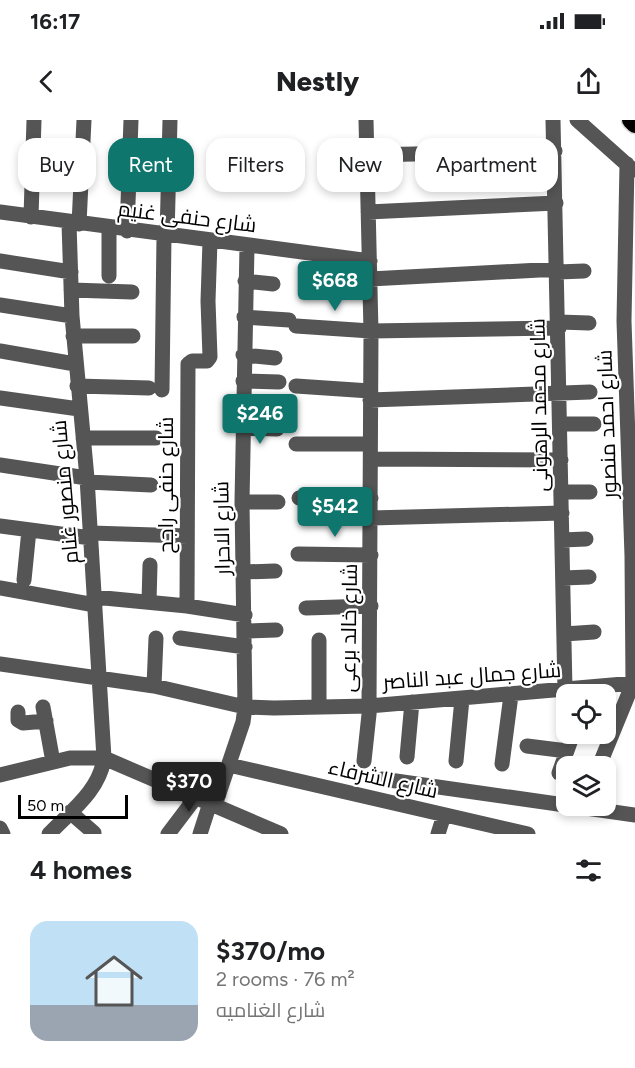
<!DOCTYPE html>
<meta charset="utf-8">
<style>
:root{--surface:#fff;--page:#f2f2f2;--text:#202124;--muted:#757577;--accent:#0f766e}
body{margin:0;font-family:Figtree,Cairo,sans-serif;background:var(--page);color:var(--text);height:100vh;display:flex;flex-direction:column;font-size:22px;white-space:nowrap}
*{box-sizing:border-box;margin:0}
p{font-size:20px;color:var(--muted)}
.icon{flex:none;width:33px;height:33px;fill:none;stroke:currentColor;stroke-width:2;stroke-linecap:round;stroke-linejoin:round}
.map{position:relative;height:714px;overflow:hidden}
.panel{display:flex;flex-direction:column;background:var(--surface);flex:1}
.panel>*{flex:none}
.guide{position:absolute;left:18px;top:18px;width:600px;height:54px;display:flex;gap:12px}
.tools{position:absolute;left:556px;top:564px;display:grid;gap:12px}
.tools a{display:grid;place-items:center;width:60px;height:60px;border-radius:12px;background:var(--surface);box-shadow:0 3px 9px #0003;font-size:30px}
.scale{position:absolute;left:18px;bottom:15px;width:110px;box-sizing:border-box;padding-left:6px;border:3px solid #000;border-top:0;font-size:16px;line-height:21px;white-space:nowrap;color:#000;-webkit-text-stroke:4px #fff;paint-order:stroke}
.price{position:absolute;translate:-50% -51px;padding:0 14px;border-radius:6px;background:var(--accent);color:#fff;font-size:20px;line-height:39px;filter:drop-shadow(0 2px 3px #0008)}
.price::after{content:'';position:absolute;left:50%;top:36px;width:18px;height:14px;margin-left:-9px;background:inherit;clip-path:polygon(0 0,100% 0,50% 100%)}
.price.current{background:#222;color:#fff}
ul{padding:0;list-style:none}
li{display:flex;align-items:center;gap:18px;height:150px;padding:0 30px}
li span{display:grid;place-items:center;flex:none;width:168px;height:120px;border-radius:18px;color:#555}
li>.icon{margin-inline-start:auto}
span .icon{width:72px;height:72px;fill:#fffc;stroke-width:1}
li b{font-size:26px}
h2{display:flex;justify-content:space-between;align-items:center;height:72px;padding:0 30px;font-size:26px}
.tag{padding:0 21px;border-radius:18px;background:var(--surface);box-shadow:0 3px 9px #0003;font-size:21px;line-height:54px}
.tag.current{background:var(--accent);color:#fff}
.status{display:flex;justify-content:space-between;align-items:center;height:42px;padding:0 30px;background:var(--surface);direction:ltr}
.status svg{height:16px;fill:currentColor}
header{display:flex;justify-content:space-between;align-items:center;height:78px;padding:0 30px;background:var(--surface);font-size:27px;font-weight:800}
.map>svg:first-child{display:block}
.lines{fill:none;stroke-linecap:round;stroke-linejoin:round}
.highway-casing{stroke:#dbdbdb;stroke-width:21}
.minor{stroke:#555;stroke-width:15}
.highway{stroke:#000;stroke-width:18}
.labels{text-anchor:middle;stroke-width:4.5;stroke-linejoin:round;paint-order:stroke}
.street-label{font-size:21px;fill:#000;stroke:#fff}
</style>
<div class="status"><b>16:17</b><svg viewBox="0 0 49 12"><path d="M0 12V9h3v3zM5 12V6h3v6zM10 12V3h3v9zM15 12V0h3v12zM26 1h20v11H26zM47 4h2v5h-2z"/></svg></div>
<header><svg class="icon" aria-label="back" viewBox="0 0 24 24"><path d="M15 5l-7 7 7 7"/></svg>Nestly<svg class="icon" aria-label="share" viewBox="0 0 24 24"><path d="M12 15V3M7 8l5-5 5 5M5 13v7h14v-7"/></svg></header>
<div class="map">
<svg width="635" height="714" viewBox="0 0 635 714">
<rect width="100%" height="100%" fill="#fff"/>
<g class="lines">
<g class="highway-casing">
<path id="highway" d="M631,0l4,4"/>
</g>
<path class="minor" d="M366,0l5,211 -2,375
M553,0l12,570
M577,0l56,50
M367,35l188,-4
M0,92l370,49
M368,92l188,-9
M31,97l3,-97
M79,104l5,-104
M109,108v48
M127,111l4,-111
M167,116l3,-116
M0,141l71,11
M558,152l26,-1
M370,159l188,-10
M245,161l28,3
M71,170l61,2
M0,185l72,11
M244,197l45,3
M559,202l30,1
M296,206l75,5 188,-3
M73,216h60
M0,231l75,13
M243,235l32,3
M243,261l36,1
M77,266l72,2
M296,266l74,5
M162,270l2,-154
M0,278l79,11
M370,280l220,-8
M560,304h34
M242,308l35,1
M83,318h73
M296,324h74
M371,339l190,1
M0,345l87,13
M88,362l63,3
M561,372h29
M299,378h72
M242,382h36
M371,398l191,-5
M0,406l91,12
M91,413l96,3
M562,420l24,-1
M298,434l73,1
M243,452l32,-1
M563,458l26,-1
M24,460l5,-50
M0,468l95,17
M94,477l93,9 58,9
M149,482l1,-37
M187,486l1,-242 4,-3h15l3,-4 -2,-56 2,-60
M306,488l65,-2
M245,511l31,-1
M564,514l30,-2
M180,518l65,9
M0,544l154,22 91,21 29,1 95,-2 266,-23
M154,566l2,-48
M43,587l10,55
M319,587v-67
M18,592v8l5,3 23,-2
M527,626l40,5
M407,637l5,-55
M364,641l6,-56
M456,641l6,-62
M502,644l9,-69
M229,645l299,69
M599,646l34,-83 -1,-127 -8,-235 3,-157
M559,653l14,-39
M0,655l70,-17h34l177,76
M382,659l253,36
M215,685l28,-83 2,-15 -3,-205 5,-256
M70,692l24,21
M0,708l3,6
M49,714c22,-23 51,-44 55,-76l-17,-280 -15,-162 -3,-93
M168,714l28,-37
M200,714l10,-31
M438,714l6,-19"/>
<use href="#highway" class="highway"/>
</g>
<g class="labels">
<g class="street-label">
<text transform="translate(187 97) rotate(7)" y="7">شارع حنفى غنيم</text>
<text transform="translate(539 285) rotate(-91)" y="7">شارع محمد الرهونى</text>
<text transform="translate(607 304) rotate(-92)" y="7">شارع احمد منصور</text>
<text transform="translate(166 365) rotate(-90)" y="7">شارع حنفى راجح</text>
<text transform="translate(65 372) rotate(-95)" y="7">شارع منصور غنام</text>
<text transform="translate(222 408) rotate(-91)" y="7">شارع الاحرار</text>
<text transform="translate(349 508) rotate(-89)" y="7">شارع خالد برعى</text>
<text transform="translate(472 556) rotate(-4)" y="7">شارع جمال عبد الناصر</text>
<text transform="translate(383 659) rotate(13)" y="7">شارع الشرفاء</text>
</g>
</g>
</svg>
<div class="tools">
<a><svg class="icon" aria-label="locate" viewBox="0 0 24 24"><circle cx="12" cy="12" r="6"/><path d="M12 2v4M12 18v4M2 12h4M18 12h4"/></svg></a>
<a><svg class="icon" aria-label="layers" viewBox="0 0 24 24"><path d="M12 4l9 5-9 5-9-5zM3 14l9 5 9-5"/></svg></a>
</div>
<div class="scale">50 m</div>
<b class="price" style="left:335px;top:192px">$668</b>
<b class="price" style="left:260px;top:325px">$246</b>
<b class="price" style="left:335px;top:418px">$542</b>
<b class="price current" style="left:189px;top:693px">$370</b>
<div class="guide">
<a class="tag">Buy</a>
<a class="tag current">Rent</a>
<a class="tag">Filters</a>
<a class="tag">New</a>
<a class="tag">Apartment</a>
</div>
</div>
<section class="panel">
<h2>4 homes<svg class="icon" aria-label="filters" viewBox="0 0 24 24"><path d="M4 7h16M4 17h16"/><circle cx="9" cy="7" r="2"/><circle cx="15" cy="17" r="2"/></svg></h2>
<ul>
<li><span style="background:linear-gradient(#bfe0f5 70%,#9aa5b1 0)"><svg class="icon" aria-label="home" viewBox="0 0 24 24"><path d="M3 11l9-7 9 7M6 9v11h12V9"/></svg></span><div><b>$370/mo</b><p>2 rooms · 76 m²</p><p>شارع الغناميه</p></div></li>
</ul>
</section>
